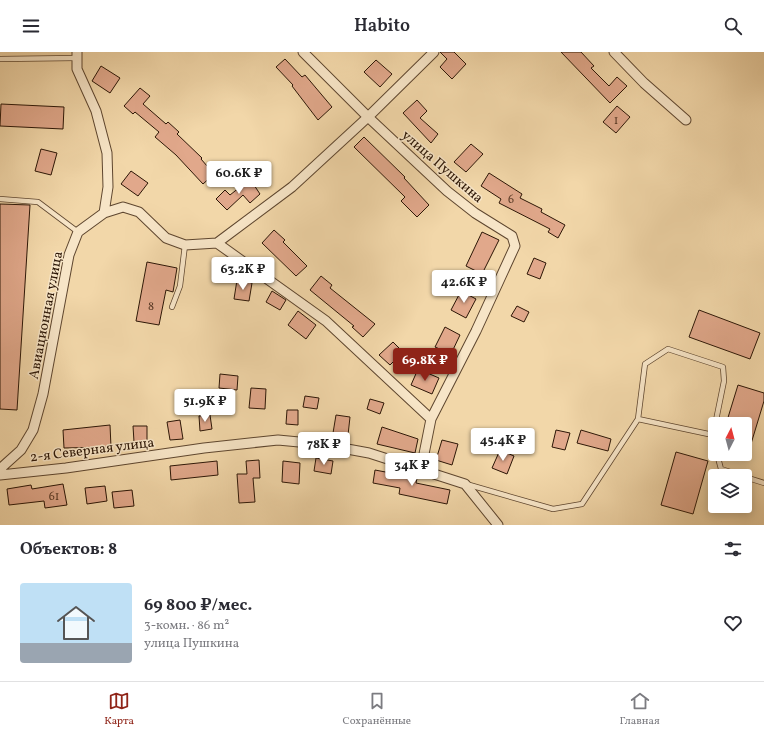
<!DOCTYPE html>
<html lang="ru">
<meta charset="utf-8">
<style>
:root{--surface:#fff;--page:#f2f2f3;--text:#2b2b33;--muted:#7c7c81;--line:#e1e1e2;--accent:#8f2418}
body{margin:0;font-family:Vollkorn,serif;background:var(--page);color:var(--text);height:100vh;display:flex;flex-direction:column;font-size:15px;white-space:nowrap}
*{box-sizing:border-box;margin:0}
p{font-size:13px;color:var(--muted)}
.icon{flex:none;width:22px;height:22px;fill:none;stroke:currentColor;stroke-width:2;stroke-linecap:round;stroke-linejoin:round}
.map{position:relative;height:473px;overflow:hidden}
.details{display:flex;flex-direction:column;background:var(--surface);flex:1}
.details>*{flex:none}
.needle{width:26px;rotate:6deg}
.buttons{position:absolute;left:708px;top:365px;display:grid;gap:8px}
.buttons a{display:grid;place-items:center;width:44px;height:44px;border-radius:4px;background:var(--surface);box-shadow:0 2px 10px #0003;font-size:20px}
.price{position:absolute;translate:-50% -34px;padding:0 9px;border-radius:4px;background:#fff;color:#222;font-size:13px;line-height:26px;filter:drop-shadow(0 1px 2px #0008)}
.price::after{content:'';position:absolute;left:50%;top:24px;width:12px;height:9px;margin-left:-6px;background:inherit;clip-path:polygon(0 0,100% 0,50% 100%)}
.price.current{background:var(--accent);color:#fff}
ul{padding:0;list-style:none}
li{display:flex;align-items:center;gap:12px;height:100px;padding:0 20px}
li span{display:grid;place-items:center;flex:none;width:112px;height:80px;border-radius:4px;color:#555}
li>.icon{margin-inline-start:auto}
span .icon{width:48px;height:48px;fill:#fffc;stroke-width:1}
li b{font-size:17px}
h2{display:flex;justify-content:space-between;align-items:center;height:48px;padding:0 20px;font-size:17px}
header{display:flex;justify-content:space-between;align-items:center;height:52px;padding:0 20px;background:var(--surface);font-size:18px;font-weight:600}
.menu{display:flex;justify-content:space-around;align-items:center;height:56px;border-top:1px solid var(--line);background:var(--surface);font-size:11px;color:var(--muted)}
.menu a{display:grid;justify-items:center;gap:2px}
.menu .current{color:var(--accent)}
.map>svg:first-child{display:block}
.building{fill:#e1a88b;stroke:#2c1606}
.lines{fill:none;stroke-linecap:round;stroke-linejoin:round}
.service-casing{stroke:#5e462f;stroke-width:6}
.minor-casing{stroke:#5e462f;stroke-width:11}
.service{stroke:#f7e5c7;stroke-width:4.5}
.minor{stroke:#f7e5c7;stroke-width:9}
.labels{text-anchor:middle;stroke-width:3;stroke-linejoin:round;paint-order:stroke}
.number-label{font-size:12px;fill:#593a27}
.street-label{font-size:14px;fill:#2c1606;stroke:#f7e5c7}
</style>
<header><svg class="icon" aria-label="menu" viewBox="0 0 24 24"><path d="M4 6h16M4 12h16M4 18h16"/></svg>Habito<svg class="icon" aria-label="search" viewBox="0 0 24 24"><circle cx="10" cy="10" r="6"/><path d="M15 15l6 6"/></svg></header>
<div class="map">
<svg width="764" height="473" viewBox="0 0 764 473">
<rect width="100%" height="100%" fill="#f2d7a9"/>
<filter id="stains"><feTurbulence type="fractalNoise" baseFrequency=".005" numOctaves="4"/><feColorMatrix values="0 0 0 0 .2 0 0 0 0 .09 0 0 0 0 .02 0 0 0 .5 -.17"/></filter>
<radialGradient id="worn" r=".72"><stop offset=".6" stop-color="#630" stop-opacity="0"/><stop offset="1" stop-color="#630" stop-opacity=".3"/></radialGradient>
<path class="building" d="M440,0h14l12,12 -14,15 -12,-12 7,-8z
M561,0h20l13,14 -3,2 18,18 8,-9 10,9 -17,17z
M285,7l17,18 3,-2 27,32 -14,13 -26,-34 1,-1 -17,-18z
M376,8l16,14 -12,13 -16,-15z
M101,14l19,12 -10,15 -18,-12z
M140,36l10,8 -7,8 23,20 2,-2 11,10 -2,2 25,24 -1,1 13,15 -11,10 -27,-29 -21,-18 4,-5 -24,-20 -2,2 -9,-8z
M417,48l10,11 -7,7 18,16 -7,9 -28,-30z
M1,52l63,3 -1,22 -63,-3z
M617,54l13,11 -14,16 -13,-11z
M364,85l41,40 -1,1 25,27 -12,12 -16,-16 4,-4 -51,-50z
M471,92l12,10 -17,18 -12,-10z
M41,97l16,4 -6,22 -16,-4z
M131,119l17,12 -10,13 -17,-12z
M489,121l33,21 -2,4 22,11 -1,3 24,13 -7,13 -10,-6 2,-3 -51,-26 2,-4 -20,-13z
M250,127l10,15 -10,9 -7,-8 -16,15 -11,-11 9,-9 5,5z
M0,152l30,1 -13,205 -17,-1z
M274,178l11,10 -2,2 24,24 -11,10 -34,-33z
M482,180l17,8 -17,34 -16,-8z
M534,206l12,5 -6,16 -13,-5z
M147,210l30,6 -4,24 -7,-2 -7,35 -23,-4z
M321,224l11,9 -2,3 45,36 -12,13 -11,-10 2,-1 -44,-36z
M237,228l15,3 -3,18 -15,-2z
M272,239l14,9 -6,10 -14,-8z
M461,239l15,8 -10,19 -15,-8z
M517,254l12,6 -5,10 -13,-6z
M699,258l61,23 -10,26 -61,-22z
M298,259l18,14 -10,14 -18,-14z
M445,275l15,8 -9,19 -16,-7z
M393,290l10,10 -13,13 -11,-10z
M418,317l21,9 -7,16 -21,-9z
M220,322l18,2 -1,14 -18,-2z
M738,333l26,8v8l-17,56h-2v-33h-19z
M251,336l15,1 -1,20 -16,-1z
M305,344l14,2 -2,11 -14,-2z
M370,347l14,4 -4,11 -13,-5z
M287,358h11v15l-12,-1z
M210,363l2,14 -12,2 -1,-15z
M336,363l14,2 -2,18 -15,-2z
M180,368l3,19 -13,1 -3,-18z
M110,373l1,22 -47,1 -1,-18z
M133,374h14v16h-13z
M382,375l36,12 -3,14 -38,-9z
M556,378l14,3 -5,17 -13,-3z
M581,378l30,9 -3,12 -31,-8z
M442,388l16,4 -6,21 -16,-5z
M500,398l14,6 -7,18 -15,-6z
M676,400l32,9 -15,53 -32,-9z
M316,406l17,3 -2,13 -17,-3z
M259,408l1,18h-7l2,24 -16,1 -2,-29h10l-1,-13z
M217,409l1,14 -47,5 -1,-14z
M283,409l17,2 -1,21 -17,-2z
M375,418l42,8 -1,5 34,7 -3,14 -48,-10 1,-6 -27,-5z
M63,432l4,21 -22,3 -1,-7 -35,4 -2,-16 24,-4 1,4z
M105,434l2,15 -20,3 -2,-16z
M132,438l2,16 -20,2 -2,-16z"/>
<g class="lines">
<g class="service-casing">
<path id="service" d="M0,7l77,-1
M0,147l38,3 40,30
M172,255l8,-21 5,-41
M713,383l2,10
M717,402l4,15 22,7
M745,425l19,6
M466,432l87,25 29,-5 56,-85 7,-55 23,-15 55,18 1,14 -11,54 -75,-16"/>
</g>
<g class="minor-casing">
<path id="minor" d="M303,0l65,65 79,74 28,22 37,23 3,10 -39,85 -45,88
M614,0l30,31 42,37
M104,161l19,-6 16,5 27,26 19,7 32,-2 75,-56 76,-70 66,-65
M217,191l109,78 105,98 -10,50
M0,417l21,-19 12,-20 10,-36 26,-139 9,-23 26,-19 4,-26 -1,-34 -11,-42 -19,-42v-17
M0,423l66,-7 138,-20 74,-8 42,4 49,9 96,31 33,41"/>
</g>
<use href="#service" class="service"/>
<use href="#minor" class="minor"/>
</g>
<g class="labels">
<g class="number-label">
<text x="616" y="72">1</text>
<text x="511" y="151">6</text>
<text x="151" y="258">8</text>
<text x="54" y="448">61</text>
</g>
<g class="street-label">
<text transform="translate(443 114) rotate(41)" y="5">улица Пушкина</text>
<text transform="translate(45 263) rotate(-79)" y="5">Авиационная улица</text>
<text transform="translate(92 397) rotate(-7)" y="5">2-я Северная улица</text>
</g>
</g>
<rect width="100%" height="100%" filter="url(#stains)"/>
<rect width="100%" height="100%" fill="url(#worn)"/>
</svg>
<div class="buttons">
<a><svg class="needle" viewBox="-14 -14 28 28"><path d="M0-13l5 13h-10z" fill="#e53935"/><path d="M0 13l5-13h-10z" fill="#7c7c81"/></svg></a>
<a><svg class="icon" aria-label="layers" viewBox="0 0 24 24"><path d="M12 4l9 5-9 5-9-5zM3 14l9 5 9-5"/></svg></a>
</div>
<b class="price" style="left:239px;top:143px">60.6K ₽</b>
<b class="price" style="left:243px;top:239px">63.2K ₽</b>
<b class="price" style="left:464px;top:252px">42.6K ₽</b>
<b class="price current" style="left:425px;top:330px">69.8K ₽</b>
<b class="price" style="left:205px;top:371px">51.9K ₽</b>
<b class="price" style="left:503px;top:410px">45.4K ₽</b>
<b class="price" style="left:324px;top:414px">78K ₽</b>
<b class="price" style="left:412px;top:435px">34K ₽</b>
</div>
<section class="details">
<h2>Объектов: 8<svg class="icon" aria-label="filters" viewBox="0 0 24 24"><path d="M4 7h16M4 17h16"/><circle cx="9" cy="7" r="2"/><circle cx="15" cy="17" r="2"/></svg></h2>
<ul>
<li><span style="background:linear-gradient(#bfe0f5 75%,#9aa5b1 0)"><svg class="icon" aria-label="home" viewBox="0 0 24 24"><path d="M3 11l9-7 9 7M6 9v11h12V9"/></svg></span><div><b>69 800 ₽/мес.</b><p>3-комн. · 86 m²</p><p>улица Пушкина</p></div><svg class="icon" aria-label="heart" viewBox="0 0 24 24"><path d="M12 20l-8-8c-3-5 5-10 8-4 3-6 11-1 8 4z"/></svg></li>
</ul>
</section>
<nav class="menu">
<a class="current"><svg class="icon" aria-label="map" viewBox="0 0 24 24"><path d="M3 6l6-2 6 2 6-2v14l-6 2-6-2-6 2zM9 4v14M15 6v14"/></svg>Карта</a>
<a><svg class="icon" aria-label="saved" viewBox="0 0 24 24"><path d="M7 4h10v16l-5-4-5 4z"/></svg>Сохранённые</a>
<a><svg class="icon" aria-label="home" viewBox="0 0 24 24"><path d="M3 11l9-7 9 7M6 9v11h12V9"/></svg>Главная</a>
</nav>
